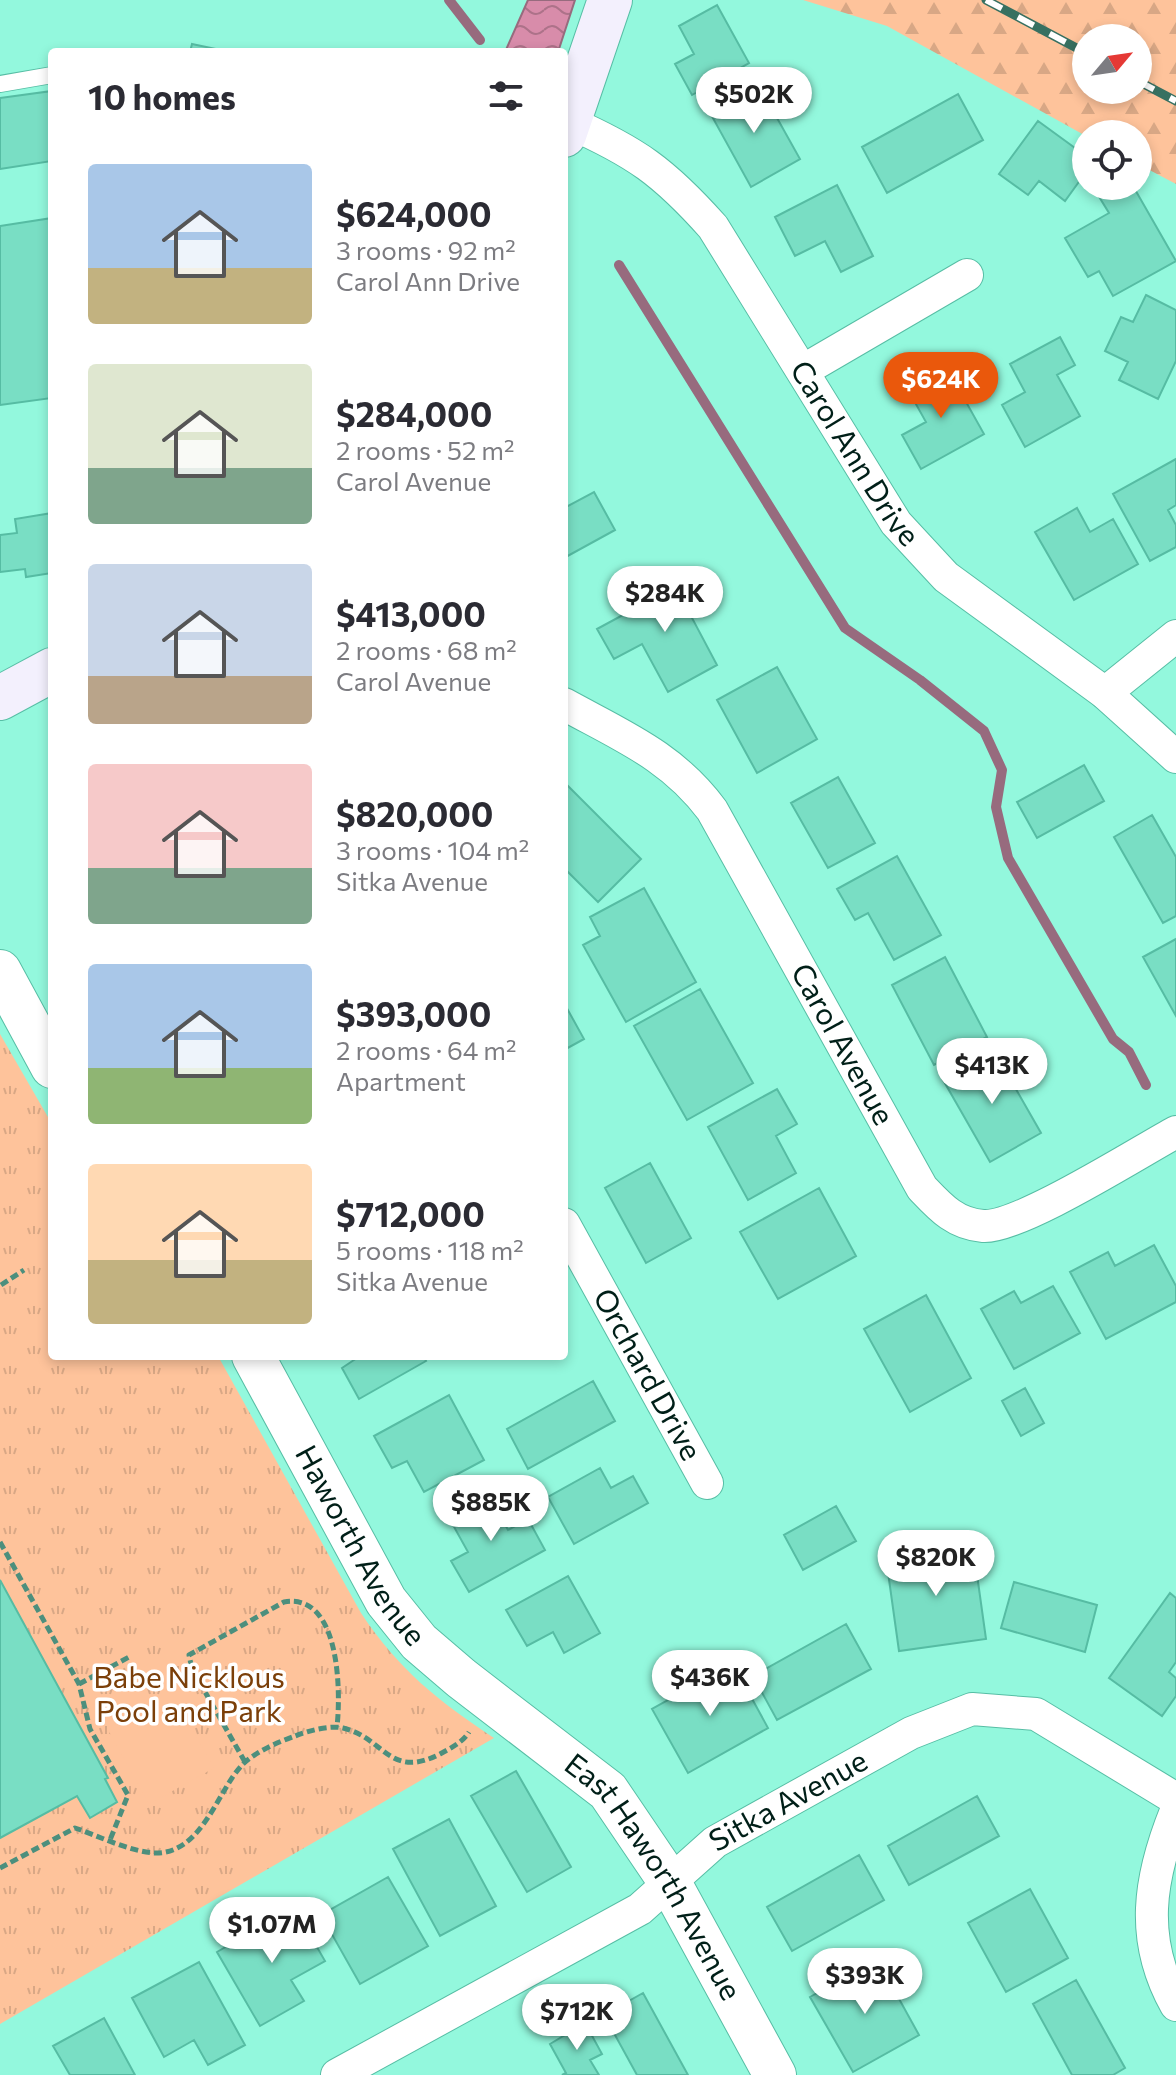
<!DOCTYPE html>
<meta charset="utf-8">
<style>
:root{--surface:#fff;--page:#f2f2f3;--text:#2b2b33;--muted:#7c7c81;--accent:#ea580c}
body{margin:0;font-family:Commissioner,sans-serif;background:var(--page);color:var(--text);height:100vh;display:flex;flex-direction:column;font-size:30px;white-space:nowrap}
*{box-sizing:border-box;margin:0}
p{font-size:26px;color:var(--muted)}
.icon{flex:none;width:44px;height:44px;fill:none;stroke:currentColor;stroke-width:2;stroke-linecap:round;stroke-linejoin:round}
.map{position:relative;flex:1;overflow:hidden}
.sheet{position:absolute;left:48px;top:48px;width:520px;height:1312px;display:flex;flex-direction:column;background:var(--surface);border-radius:8px;box-shadow:0 4px 12px #0003}
.sheet>*{flex:none}
.needle{width:52px;rotate:61deg}
.tools{position:absolute;left:1072px;top:24px;display:grid;gap:16px}
.tools a{display:grid;place-items:center;width:80px;height:80px;border-radius:50%;background:var(--surface);box-shadow:0 4px 12px #0003;font-size:40px}
.price{position:absolute;translate:-50% -68px;padding:0 18px;border-radius:28px;background:#fff;color:#222;font-size:26px;line-height:52px;filter:drop-shadow(0 2px 4px #0008)}
.price::after{content:'';position:absolute;left:50%;top:48px;width:24px;height:18px;margin-left:-12px;background:inherit;clip-path:polygon(0 0,100% 0,50% 100%)}
.price.active{background:var(--accent);color:#fff}
ul{padding:0;list-style:none}
li{display:flex;align-items:center;gap:24px;height:200px;padding:0 40px}
li span{display:grid;place-items:center;flex:none;width:224px;height:160px;border-radius:8px;color:#555}
li>.icon{margin-inline-start:auto}
span .icon{width:96px;height:96px;fill:#fffc;stroke-width:1}
li b{font-size:34px}
h2{display:flex;justify-content:space-between;align-items:center;height:96px;padding:0 40px;font-size:34px}
.map>svg:first-child{display:block}
.forest{fill:url(#forest-firs);fill-rule:evenodd}
.park{fill:url(#park-tufts)}
.garden{fill:#fec39b}
.water{fill:url(#water-waves);stroke:#976b7e;stroke-width:2}
.lines{fill:none;stroke-linecap:round;stroke-linejoin:round}
.stream{stroke:#976b7e;stroke-width:10}
.building{fill:#79dec4;stroke:#56bca3;stroke-width:2}
.service-casing{stroke:#57bea5;stroke-width:18}
.minor-casing{stroke:#57bea5;stroke-width:34}
.tertiary-casing{stroke:#57bea5;stroke-width:44}
.secondary-casing{stroke:#57bea5;stroke-width:46}
.path{stroke:#4c8f7d;stroke-width:5;stroke-dasharray:8 4;stroke-linecap:butt}
.service{stroke:#fff;stroke-width:16}
.minor{stroke:#fff;stroke-width:32}
.tertiary{stroke:#fff;stroke-width:42}
.secondary{stroke:#f3f0fd;stroke-width:44}
.rail-casing{stroke:#377061;stroke-width:9}
.rail{stroke:#fff;stroke-width:6;stroke-dasharray:18;stroke-linecap:butt}
.labels{text-anchor:middle;stroke-width:7;stroke-linejoin:round;paint-order:stroke}
.street-label{font-size:30px;fill:#001f18;stroke:#fff}
.park-label{font-size:30px;fill:#7b3f09;stroke:#fff}
</style>
<div class="map">
<svg width="1176" height="2075" viewBox="0 0 1176 2075">
<defs>
<pattern id="forest-firs" width="22" height="20" patternUnits="userSpaceOnUse" patternTransform="scale(2)"><rect width="22" height="20" fill="#fec39b"/><path d="M5 1l3.5 6h-7zM16 11l3.5 6h-7z" fill="#d8a785"/></pattern>
<pattern id="park-tufts" width="24" height="20" patternUnits="userSpaceOnUse" patternTransform="scale(2)"><rect width="24" height="20" fill="#fec39b"/><path d="M3 7l-1-3M5 7V3M7 7l1-3M15 17l-1-3M17 17v-4M19 17l1-3" fill="none" stroke="#d8a785"/></pattern>
<pattern id="water-waves" width="16" height="10" patternUnits="userSpaceOnUse" patternTransform="scale(2)"><rect width="16" height="10" fill="#d88caa"/><path d="M0 5q4-4 8 0t8 0" fill="none" stroke="#ad7289"/></pattern>
</defs>
<rect width="100%" height="100%" fill="#93f8dd"/>
<path class="forest" d="M803,0h373v184l-38,-20v-30l-52,2 -199,-110zM1086,38h52v52h-52z"/>
<path class="park" d="M0,1034l52,90v232h166l143,257c38,57 76,87 133,125l-494,286z"/>
<path class="garden" d="M171,1692l43,76 -65,36 -42,-76z"/>
<path class="water" d="M528,0h47l-17,52h-53z"/>
<g class="lines">
<path class="stream" d="M449,0l31,40
M619,265l226,363 75,52 64,51 18,39 -6,37 12,51 105,181 16,13 17,33"/>
</g>
<path class="building" d="M717,5l32,58 -57,32 -17,-31 19,-10 -15,-28z
M192,44l38,8h-40z
M758,84l42,75 -49,28 -42,-76z
M52,91v70l-52,8v-71z
M958,94l25,46 -96,53 -25,-46z
M1038,121l48,35v16l-21,29 -26,-20 -11,14 -29,-21z
M837,185l36,71 -32,16 -16,-31 -30,15 -20,-39z
M1113,186h20l43,75 -63,35 -14,-25 -11,6 -23,-39 44,-25 -11,-18z
M52,218v180l-52,7v-179z
M1146,295l30,15v51l-18,38 -39,-19 9,-18 -23,-11 16,-34 12,5z
M1060,337l15,28 -18,10 23,41 -55,31 -23,-42 23,-13 -15,-28z
M947,368l37,66 -63,35 -19,-34 24,-13 -18,-32z
M1176,459v46l-8,5 8,15v22l-26,14 -37,-67z
M594,492l21,38 -51,28v-50z
M1077,508l13,24 23,-13 25,45 -64,36 -39,-68z
M52,513v60l-26,4 -1,-8 -25,3v-37l17,-2 -2,-14z
M693,577l17,31 -18,10 25,47 -49,27 -26,-48 -28,15 -17,-30z
M777,667l40,72 -60,34 -40,-73z
M1084,765l20,36 -67,37 -20,-36z
M838,777l37,66 -47,25 -37,-65z
M564,782l77,77 -43,43 -34,-34z
M1152,815l24,42v59l-13,7 -49,-86z
M897,856l44,79 -47,25 -26,-47 -13,7 -18,-31z
M644,888l52,94 -70,40 -43,-77 17,-9 -10,-19z
M1176,939v77l-33,-59z
M945,957l42,80 -53,28 -42,-80z
M700,989l53,94 -66,37 -53,-94z
M564,1003l20,36 -20,11z
M993,1049l48,84 -51,29 -48,-84z
M777,1089l20,35 -21,12 20,37 -48,27 -40,-73z
M650,1163l41,75 -45,25 -41,-75z
M819,1188l37,68 -78,43 -38,-67z
M1154,1245l22,41v16l-70,37 -36,-67 38,-20 7,14z
M1053,1286l27,47 -66,36 -33,-60 33,-18 7,12z
M926,1295l45,83 -61,34 -46,-83z
M360,1356h63l3,5 -67,38 -17,-31z
M593,1381l22,40 -87,48 -21,-40z
M1025,1388l19,35 -23,13 -19,-35z
M449,1395l35,65 -60,32 -17,-31 -15,7 -18,-32z
M600,1468l11,20 22,-12 15,27 -74,41 -26,-47z
M488,1493l20,37 20,-11 17,31 -76,42 -18,-31 17,-9 -20,-36z
M836,1506l20,35 -53,29 -19,-35z
M973,1546l13,93 -87,12 -13,-93z
M568,1576l32,57 -36,20 -11,-21 -26,14 -21,-36z
M0,1580l108,198 -3,1 12,23 -27,16 -13,-22 -77,42z
M1014,1582l83,23 -12,47 -84,-24z
M1170,1593l6,5v64l-7,10 7,6v18l-14,20 -53,-38z
M846,1624l25,45 -94,51 -24,-44z
M733,1664l35,64 -80,45 -36,-64z
M516,1771l55,96 -44,25 -56,-96z
M977,1796l22,40 -90,49 -21,-39z
M449,1819l47,87 -56,30 -47,-87z
M859,1855l25,45 -92,51 -25,-44z
M388,1877l40,69 -68,38 -39,-69z
M1030,1889l38,69 -62,34 -38,-69z
M294,1907l31,54 -34,19 13,21 -44,25 -43,-74z
M877,1959l42,76 -66,37 -43,-75z
M199,1962l46,83 -37,20 -14,-25 -30,17 -32,-59z
M1076,1980l49,88 -12,7h-41l-39,-71z
M643,1993l45,82h-51l-33,-60z
M104,2018l31,57h-65l-17,-29z
M585,2023l17,31 -12,6 9,15h-37l4,-2 -16,-29z"/>
<g class="lines">
<g class="service-casing">
<path id="service" d="M0,84l52,-9"/>
</g>
<g class="minor-casing">
<g id="minor">
<path id="s1" d="M568,122c68,30 96,50 145,105l183,296 50,54 159,116 71,64"/>
<path d="M804,370l163,-95"/>
<path d="M1105,693l71,-57"/>
<path id="s2" d="M564,704c58,32 108,52 148,106l210,378c18,19 33,36 61,38 35,3 156,-74 193,-94"/>
<path id="s3" d="M564,1224l143,259"/>
<path d="M1176,1811c-27,67 -37,128 0,194"/>
<path id="s4" d="M337,2075l303,-166 75,-67 196,-109 61,-24 64,5 140,85"/>
</g>
</g>
<g class="tertiary-casing">
<g id="tertiary">
<path d="M0,971l52,96"/>
<path id="s5" d="M253,1356l133,245 33,41 42,36 147,113 61,90 106,194"/>
</g>
</g>
<g class="secondary-casing">
<path id="secondary" d="M564,135l46,-135
M0,698l52,-28"/>
</g>
<path class="path" d="M1,1285l23,-15
M0,1542l79,142 11,45 38,66 -18,45
M79,1684l50,-27
M245,1762l-53,-93 -3,-14 95,-53c56,-10 57,89 53,125
M0,1868l75,-40c24,8 55,24 81,25 46,0 61,-61 86,-88 13,-13 36,-23 53,-29 13,-5 34,-11 48,-8 42,10 46,52 97,26 11,-6 23,-12 29,-22"/>
<use href="#service" class="service"/>
<use href="#minor" class="minor"/>
<use href="#tertiary" class="tertiary"/>
<use href="#secondary" class="secondary"/>
<g class="rail-casing">
<path id="rail" d="M986,0l100,53
M1138,81l38,20"/>
</g>
<use href="#rail" class="rail"/>
</g>
<g class="labels">
<g class="street-label">
<text dy="10" stroke="none"><textPath href="#s1" startOffset="448">Carol Ann Drive</textPath></text>
<text dy="10" stroke="none"><textPath href="#s2" startOffset="452">Carol Avenue</textPath></text>
<text dy="10" stroke="none"><textPath href="#s3" startOffset="172">Orchard Drive</textPath></text>
<text dy="10" stroke="none"><textPath href="#s5" startOffset="218">Haworth Avenue</textPath></text>
<text dy="10" stroke="none"><textPath href="#s4" startOffset="530">Sitka Avenue</textPath></text>
<text dy="10" stroke="none"><textPath href="#s5" startOffset="668">East Haworth Avenue</textPath></text>
</g>
<g class="park-label">
<text x="189" y="1688">Babe Nicklous<tspan x="189" dy="34">Pool and Park</tspan></text>
</g>
</g>
</svg>
<div class="tools">
<a><svg class="needle" viewBox="-14 -14 28 28"><path d="M0-13l5 13h-10z" fill="#e53935"/><path d="M0 13l5-13h-10z" fill="#7c7c81"/></svg></a>
<a><svg class="icon" aria-label="locate" viewBox="0 0 24 24"><circle cx="12" cy="12" r="6"/><path d="M12 2v4M12 18v4M2 12h4M18 12h4"/></svg></a>
</div>
<b class="price" style="left:754px;top:135px">$502K</b>
<b class="price active" style="left:941px;top:420px">$624K</b>
<b class="price" style="left:665px;top:634px">$284K</b>
<b class="price" style="left:992px;top:1106px">$413K</b>
<b class="price" style="left:491px;top:1543px">$885K</b>
<b class="price" style="left:936px;top:1598px">$820K</b>
<b class="price" style="left:710px;top:1718px">$436K</b>
<b class="price" style="left:272px;top:1965px">$1.07M</b>
<b class="price" style="left:865px;top:2016px">$393K</b>
<b class="price" style="left:577px;top:2052px">$712K</b>
<section class="sheet">
<h2>10 homes<svg class="icon" aria-label="filters" viewBox="0 0 24 24"><path d="M4 7h16M4 17h16"/><circle cx="9" cy="7" r="2"/><circle cx="15" cy="17" r="2"/></svg></h2>
<ul>
<li><span style="background:linear-gradient(#a9c7e8 65%,#c2b280 0)"><svg class="icon" aria-label="home" viewBox="0 0 24 24"><path d="M3 11l9-7 9 7M6 9v11h12V9"/></svg></span><div><b>$624,000</b><p>3 rooms · 92 m²</p><p>Carol Ann Drive</p></div></li>
<li><span style="background:linear-gradient(#dfe7d0 65%,#7fa58c 0)"><svg class="icon" aria-label="home" viewBox="0 0 24 24"><path d="M3 11l9-7 9 7M6 9v11h12V9"/></svg></span><div><b>$284,000</b><p>2 rooms · 52 m²</p><p>Carol Avenue</p></div></li>
<li><span style="background:linear-gradient(#c9d6e8 70%,#b9a48a 0)"><svg class="icon" aria-label="home" viewBox="0 0 24 24"><path d="M3 11l9-7 9 7M6 9v11h12V9"/></svg></span><div><b>$413,000</b><p>2 rooms · 68 m²</p><p>Carol Avenue</p></div></li>
<li><span style="background:linear-gradient(#f6c9c9 65%,#7fa58c 0)"><svg class="icon" aria-label="home" viewBox="0 0 24 24"><path d="M3 11l9-7 9 7M6 9v11h12V9"/></svg></span><div><b>$820,000</b><p>3 rooms · 104 m²</p><p>Sitka Avenue</p></div></li>
<li><span style="background:linear-gradient(#a9c7e8 65%,#8fb573 0)"><svg class="icon" aria-label="home" viewBox="0 0 24 24"><path d="M3 11l9-7 9 7M6 9v11h12V9"/></svg></span><div><b>$393,000</b><p>2 rooms · 64 m²</p><p>Apartment</p></div></li>
<li><span style="background:linear-gradient(#ffd9b3 60%,#c2b280 0)"><svg class="icon" aria-label="home" viewBox="0 0 24 24"><path d="M3 11l9-7 9 7M6 9v11h12V9"/></svg></span><div><b>$712,000</b><p>5 rooms · 118 m²</p><p>Sitka Avenue</p></div></li>
</ul>
</section>
</div>
